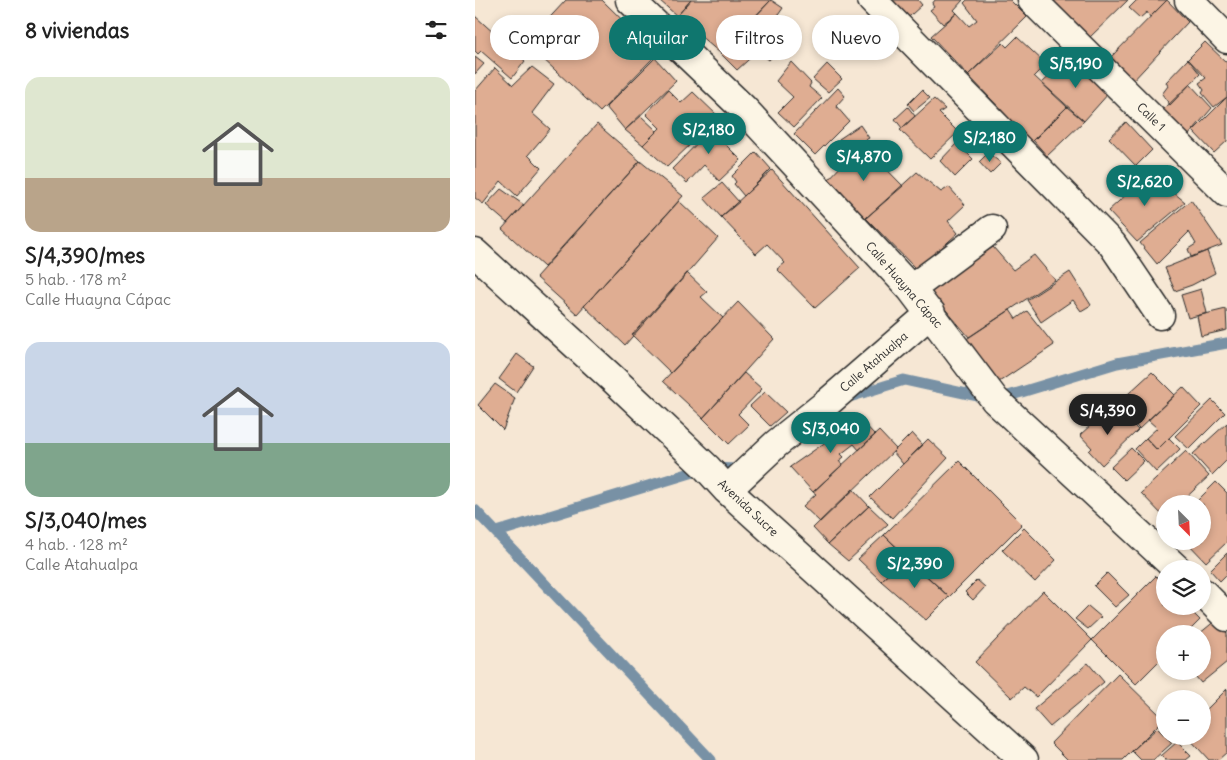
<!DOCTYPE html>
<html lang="es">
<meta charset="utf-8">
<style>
:root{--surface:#fff;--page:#f2f2f2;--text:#222;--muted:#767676;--accent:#0f766e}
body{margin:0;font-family:Delius,sans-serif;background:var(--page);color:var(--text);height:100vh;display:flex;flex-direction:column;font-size:19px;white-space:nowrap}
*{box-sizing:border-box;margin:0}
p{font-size:16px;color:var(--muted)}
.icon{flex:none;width:28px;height:28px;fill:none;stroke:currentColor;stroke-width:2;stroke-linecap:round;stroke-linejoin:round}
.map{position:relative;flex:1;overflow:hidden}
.panel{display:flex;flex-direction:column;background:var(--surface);width:475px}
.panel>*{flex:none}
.guide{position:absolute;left:15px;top:15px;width:475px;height:45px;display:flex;gap:10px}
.needle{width:32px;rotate:156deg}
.controls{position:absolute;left:681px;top:495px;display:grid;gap:10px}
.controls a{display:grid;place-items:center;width:55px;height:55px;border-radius:50%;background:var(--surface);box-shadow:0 2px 8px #0003;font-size:25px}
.price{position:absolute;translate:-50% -42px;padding:0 11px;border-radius:18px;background:var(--accent);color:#fff;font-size:16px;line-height:32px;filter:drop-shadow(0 1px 2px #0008)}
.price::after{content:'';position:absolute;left:50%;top:30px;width:15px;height:11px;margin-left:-8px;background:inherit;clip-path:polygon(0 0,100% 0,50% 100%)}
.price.on{background:#222;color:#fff}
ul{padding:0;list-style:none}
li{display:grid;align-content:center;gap:10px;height:265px;padding:0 25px}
li span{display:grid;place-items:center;height:155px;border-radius:15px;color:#555}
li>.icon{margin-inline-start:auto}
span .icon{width:90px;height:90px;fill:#fffc;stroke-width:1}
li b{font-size:21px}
h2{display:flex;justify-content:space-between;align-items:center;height:60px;padding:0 25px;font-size:21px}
.pill{padding:0 18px;border-radius:22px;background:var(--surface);box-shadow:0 2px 8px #0003;font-size:18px;line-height:45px}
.pill.on{background:var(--accent);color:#fff}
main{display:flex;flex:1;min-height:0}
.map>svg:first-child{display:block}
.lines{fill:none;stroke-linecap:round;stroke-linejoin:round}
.stream{stroke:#7891a5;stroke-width:11}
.building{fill:#dfad92;stroke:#2b2b2b}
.minor-casing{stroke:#2b2b2b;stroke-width:31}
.minor{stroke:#fcf5e5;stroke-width:28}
.labels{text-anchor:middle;stroke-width:5;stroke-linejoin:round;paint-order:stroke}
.street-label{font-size:12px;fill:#2b2b2b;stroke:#fcf5e5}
</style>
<main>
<section class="panel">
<h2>8 viviendas<svg class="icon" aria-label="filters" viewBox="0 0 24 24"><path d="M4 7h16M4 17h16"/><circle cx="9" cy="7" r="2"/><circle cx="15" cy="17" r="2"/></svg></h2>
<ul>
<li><span style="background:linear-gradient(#dfe7d0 65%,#b9a48a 0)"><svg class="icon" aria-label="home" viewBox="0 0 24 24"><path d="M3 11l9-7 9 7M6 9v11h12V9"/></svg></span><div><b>S/4,390/mes</b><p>5 hab. · 178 m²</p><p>Calle Huayna Cápac</p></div></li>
<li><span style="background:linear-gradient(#c9d6e8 65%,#7fa58c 0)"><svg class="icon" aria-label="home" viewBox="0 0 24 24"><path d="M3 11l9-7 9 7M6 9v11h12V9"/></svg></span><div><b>S/3,040/mes</b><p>4 hab. · 128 m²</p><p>Calle Atahualpa</p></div></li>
</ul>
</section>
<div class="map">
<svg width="752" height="760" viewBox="0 0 752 760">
<rect width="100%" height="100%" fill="#f6e7d4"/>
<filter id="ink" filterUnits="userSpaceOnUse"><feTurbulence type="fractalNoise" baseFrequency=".02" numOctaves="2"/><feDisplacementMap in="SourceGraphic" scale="10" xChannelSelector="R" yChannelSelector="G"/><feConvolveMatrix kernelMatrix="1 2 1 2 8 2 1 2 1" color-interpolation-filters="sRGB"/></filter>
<g filter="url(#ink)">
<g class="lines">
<path class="stream" d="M371,398l58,-18 91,20 122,-37 110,-20
M0,510l236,250
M22,532l210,-64 32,1 5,-4"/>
</g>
<path class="building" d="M91,0h36l55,54 -57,58 -74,-69z
M184,0h32l-14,16z
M216,0h80l-51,53 -43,-37z
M296,0l12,8 -11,16 16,15 -19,21 -11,-9 -21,19 -17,-17z
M416,0h27l4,5 -22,20z
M460,0h28l-9,10 3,3 -14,11 -13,-14 4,-3 -2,-3z
M492,0h43l17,17 -59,58 -37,-39 26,-23 12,13 8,-6 -13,-17z
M573,0h80l-40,39z
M662,0h30l-17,17 -3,-5 -7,6 -11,-10z
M692,0l21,22 -58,62 -23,-23z
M0,16l50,45 -13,17 -31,-27 -3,3 -3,-3z
M542,37l29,27 -12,12 33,31 -35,35 -64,-67 35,-32 4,4z
M730,42l22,21v34l-13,10 -12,-14 2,-3 -5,-7 7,-5 -18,-19z
M0,57l9,7 -9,10z
M180,58l21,23 -51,49 -19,-23z
M593,59l41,34 -25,28 -42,-38z
M713,59l12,15 -30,31 -8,-11 6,-8 -2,-4z
M316,62l20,21 -2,4 13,11 -28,29 -16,-15 15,-15 -17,-16z
M352,64l15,15 -14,13 -15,-13z
M57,67l22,17 -22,29 18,16 -22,26 13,13 -24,28 -16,-15 -18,23 -8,-6v-107l20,-23 18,17z
M715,84l22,24 -24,28 -25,-26z
M363,88l7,8 -9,10 13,15 -34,34 -21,-21z
M193,90l13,13 12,-11 26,25 -52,50 -24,-22 17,-17 -14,-14z
M447,90l8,8 -16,13 -6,-7z
M752,97v44l-13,12 -21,-22z
M459,99l11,10 -6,4 19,19 -28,27 -30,-29z
M433,107l7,9 -13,12 -7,-9z
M592,107l17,14 -37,35 -14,-16z
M166,116l16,15 -14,14 -18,-15z
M245,120l12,14 -8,9 17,17 -22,21 -15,-16 -17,18 -15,-14z
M651,122l26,28 -16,16 -27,-28z
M122,124l43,37 -96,106 -42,-38z
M385,125l9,13 -22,13 -8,-12z
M482,143l16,16 -18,18 -15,-16z
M387,144l41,42 -37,32 -40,-36z
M281,152l15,17 -27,27 -10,-12 2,-2 -4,-6z
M513,153l13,10 -11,11 -11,-12z
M165,161l43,35 -106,118 -41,-37z
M297,170l88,98 -45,40 -38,-39 8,-6 -18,-19 -11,10 -35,-37z
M442,172l24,20 8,-5 16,18 -17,16 10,12 -41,37 -51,-52z
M675,173l35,29 -48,40 -29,-31z
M247,183l17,19 -18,15 -17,-19z
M26,189l23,16 -17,18 -21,-18z
M716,200l31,45 -31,12 -3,-8 8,-5 -7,-12 -32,32 -17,-21z
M204,201l39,37 -93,107 -41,-39z
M518,247l20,23 21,-15 21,25 -86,57 -40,-47z
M732,251l8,22 -23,12 -17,6 -10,-23z
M595,272l21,33 -10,6 -8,-11 -32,22 -14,-22z
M212,273l20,19 -6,5 22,21 -52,55 -39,-38z
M726,289l6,24 -19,5 -7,-23z
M263,302l36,37 -71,79 -40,-37z
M751,309l1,21 -26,6 -4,-20z
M535,310l6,9 11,-8 27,34 -61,41 -34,-42z
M42,354l16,12 -17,26 -17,-13z
M677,372l23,23 -36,34 -23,-24z
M269,373l18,16 -24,25 11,11 -20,19 -26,-26z
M20,384l20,14 -12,32 -25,-25z
M708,387l18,19 -44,44 -11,-12 11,-10 -9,-8z
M290,392l21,20 -16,14 -20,-20z
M737,400l13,13 -36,36 -14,-13z
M631,411l12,12 7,-6 13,13 -36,35 -13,-14 3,-3 -12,-13z
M384,418l16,17 -16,15 -5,-6 -13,10 3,3 -5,4 3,4 -29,27 -23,-25 53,-37 -3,-3 6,-5 3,3z
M752,423v37l-15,15 -19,-21z
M404,431l17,18 -76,73 -17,-16 13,-12 -3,-2z
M437,433l11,12 -20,19 -10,-12z
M671,438l11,12 12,-12 11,11 -24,23 -21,-23z
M453,439l20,19 -56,60 -22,-21z
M656,448l13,13 -20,19 -13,-13z
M711,451l23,25 -30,28h-14v14l-24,-25z
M484,461l63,63 -73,73 -65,-62z
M741,482l11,11v49l-21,20 -20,-21h17v-37h-9z
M378,489l16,17 -41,38 -15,-16z
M394,506l19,18 -40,37 -20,-17z
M549,528l32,32 -21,22 -33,-32z
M409,535l22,22 -25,24 -23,-22z
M752,553v21l-7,7 -10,-11z
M431,557l43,40 -23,23 -45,-39z
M632,573l22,22 -14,12 -21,-21z
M681,576l9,9v21h21l14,14 -14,14h-21v21l-29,29 -44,-44z
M502,580l8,7 -12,13 -8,-8z
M568,591l49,49 -56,57 -12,-10 -12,11 -37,-36z
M613,606l13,11 -13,12 -13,-10z
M741,620l11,13v29l-26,21 -10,-12h12v-37h-4z
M613,663l16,19 -54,45 -16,-18z
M643,674l46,45 -41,41h-55l-17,-17z
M752,689v63l-9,8h-9l-22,-24h16v-23z
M682,728l15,15 -19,17h-12l-9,-9z
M702,742l14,14 -5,4h-21l-4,-4z"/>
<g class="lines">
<g class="minor-casing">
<path id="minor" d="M155,0l113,108 168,181 84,111 182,169
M397,0l240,244 48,71
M557,0l195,193
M714,0l38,39
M0,253l138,126 94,89 20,22 297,270
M436,289l81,-60
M252,490l49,-46 51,-41 104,-90
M728,593l24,24"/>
</g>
<use href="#minor" class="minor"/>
</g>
</g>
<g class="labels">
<g class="street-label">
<text transform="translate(676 117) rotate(44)" y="4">Calle 1</text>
<text transform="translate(429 285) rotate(49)" y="4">Calle Huayna Cápac</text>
<text transform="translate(399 362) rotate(-41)" y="4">Calle Atahualpa</text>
<text transform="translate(273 508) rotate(43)" y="4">Avenida Sucre</text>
</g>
</g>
</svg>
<div class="controls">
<a><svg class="needle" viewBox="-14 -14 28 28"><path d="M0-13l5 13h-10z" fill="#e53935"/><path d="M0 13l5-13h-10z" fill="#767676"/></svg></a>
<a><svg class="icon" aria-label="layers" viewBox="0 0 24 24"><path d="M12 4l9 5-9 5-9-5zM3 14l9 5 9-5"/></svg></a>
<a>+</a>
<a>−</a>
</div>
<b class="price" style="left:601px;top:89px">S/5,190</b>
<b class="price" style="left:234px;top:155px">S/2,180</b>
<b class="price" style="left:515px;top:163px">S/2,180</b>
<b class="price" style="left:389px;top:182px">S/4,870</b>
<b class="price" style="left:670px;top:207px">S/2,620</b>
<b class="price on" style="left:633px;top:436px">S/4,390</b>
<b class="price" style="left:356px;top:454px">S/3,040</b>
<b class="price" style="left:440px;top:589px">S/2,390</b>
<div class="guide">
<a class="pill">Comprar</a>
<a class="pill on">Alquilar</a>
<a class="pill">Filtros</a>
<a class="pill">Nuevo</a>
</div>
</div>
</main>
